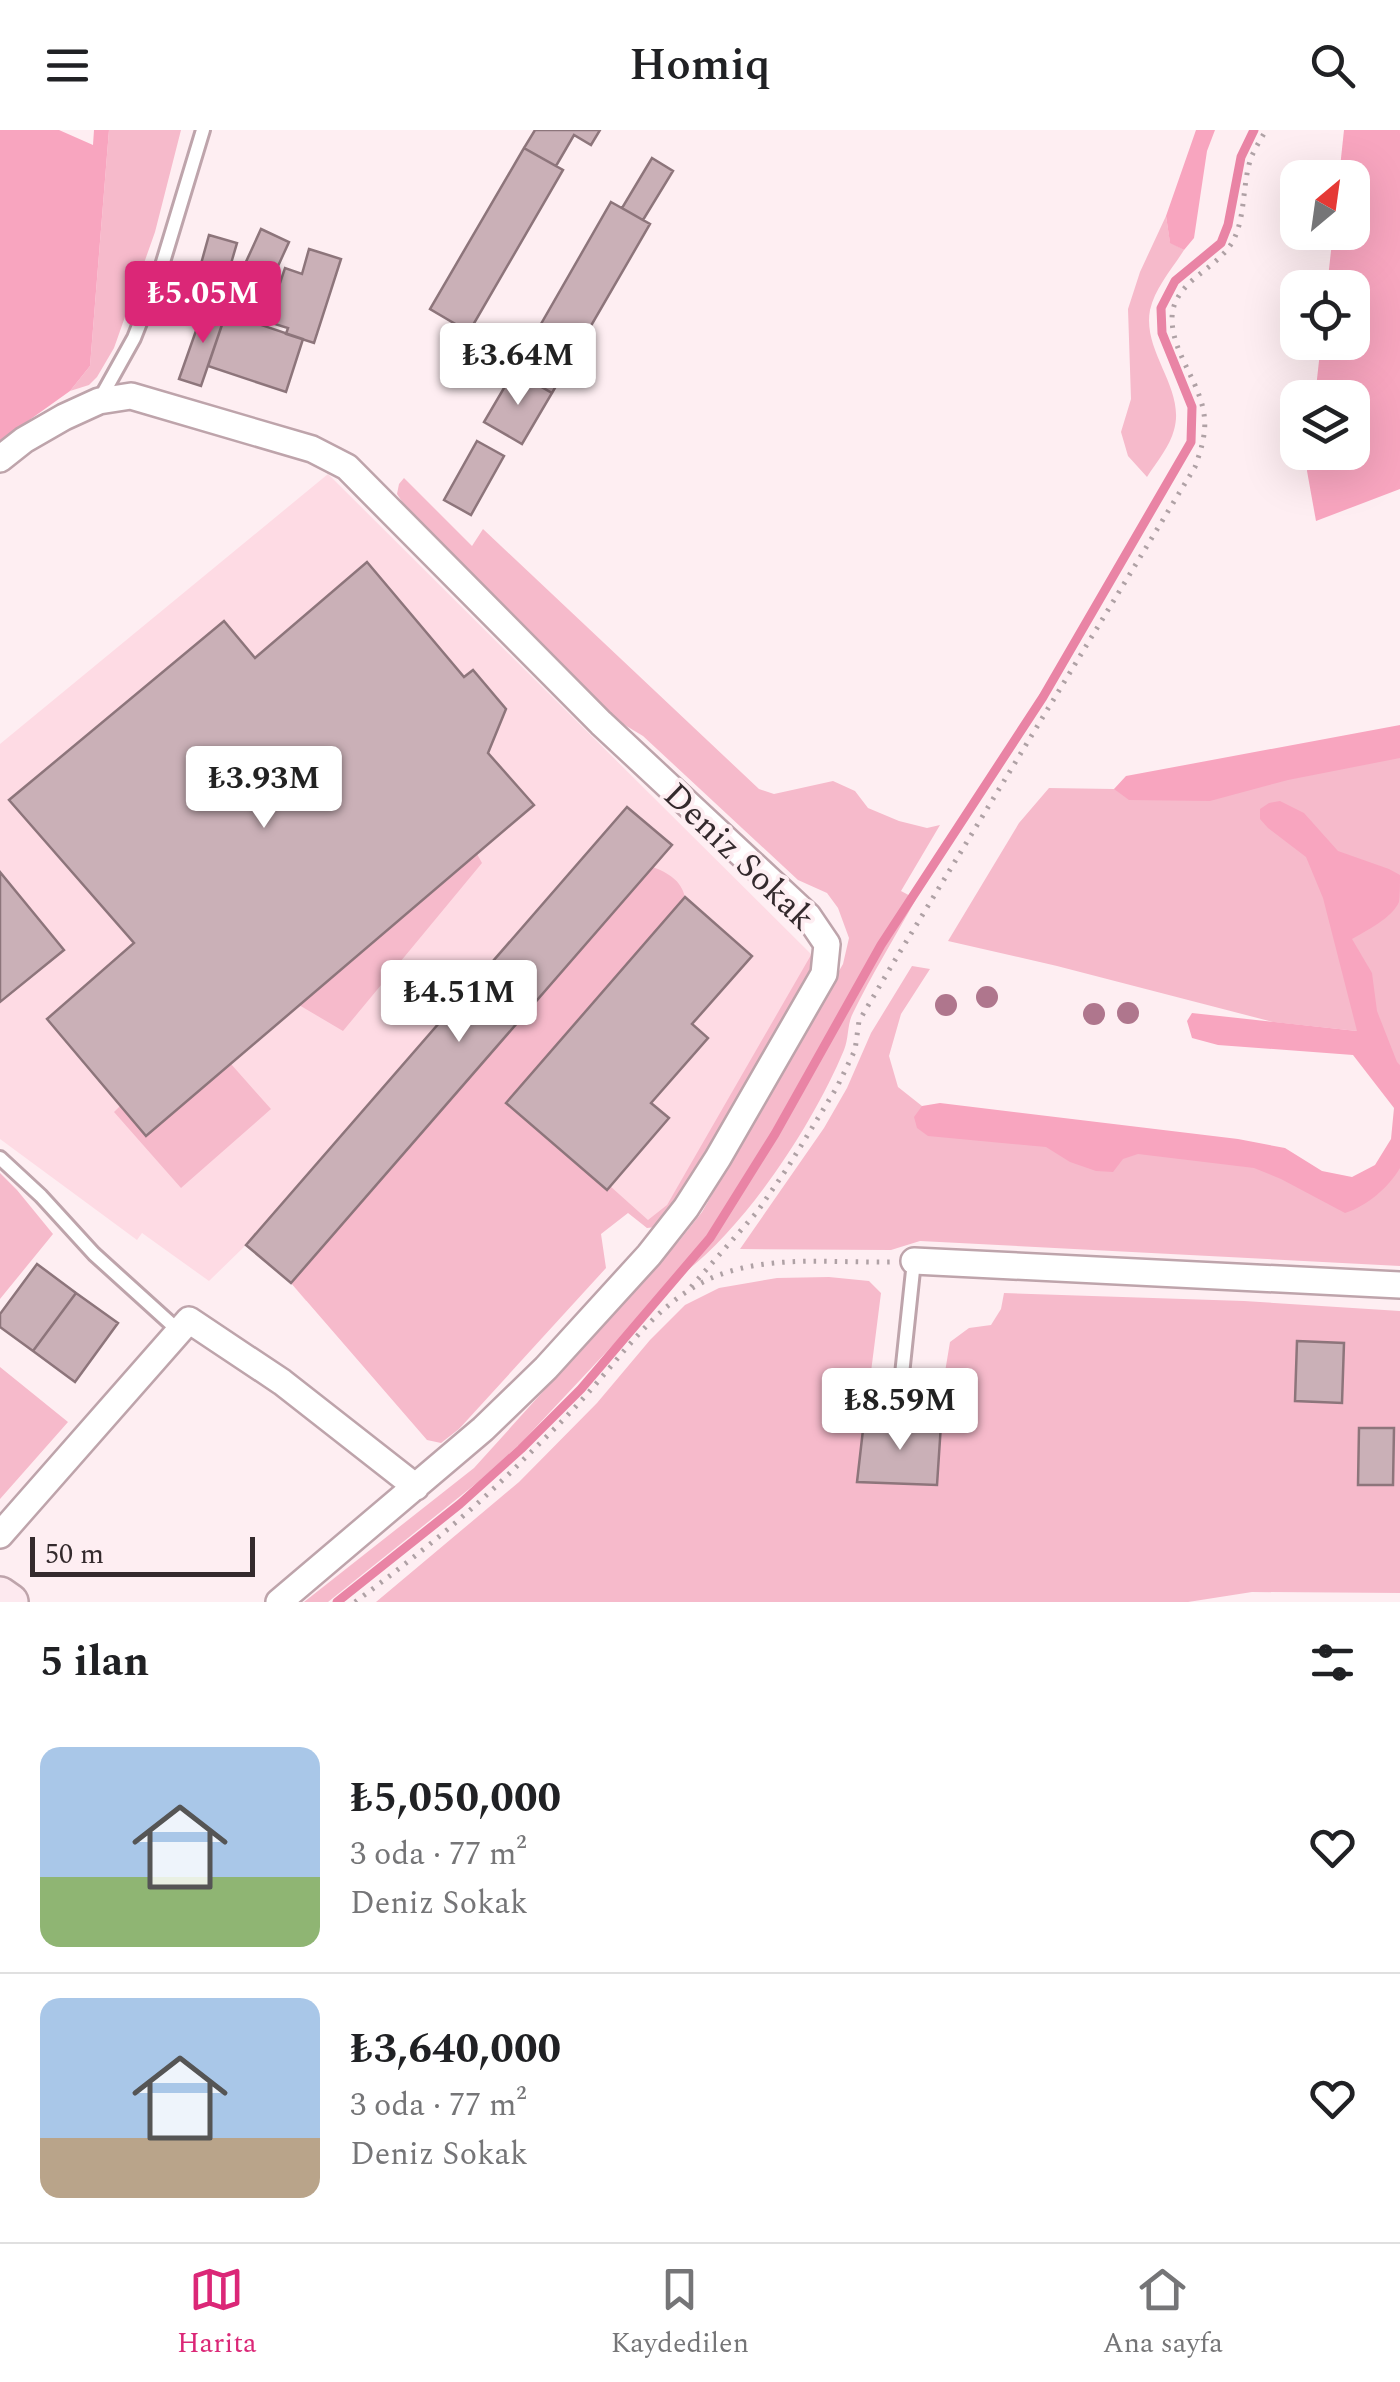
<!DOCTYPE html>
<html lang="tr">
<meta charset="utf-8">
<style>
:root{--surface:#fff;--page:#f6f6f6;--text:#202124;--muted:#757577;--line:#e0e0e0;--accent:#db2777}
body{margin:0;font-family:Spectral,serif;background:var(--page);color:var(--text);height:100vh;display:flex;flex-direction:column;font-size:38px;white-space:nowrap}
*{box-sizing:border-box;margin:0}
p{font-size:32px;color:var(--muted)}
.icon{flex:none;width:55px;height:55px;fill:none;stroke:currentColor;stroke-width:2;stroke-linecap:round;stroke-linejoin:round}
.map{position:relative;height:1472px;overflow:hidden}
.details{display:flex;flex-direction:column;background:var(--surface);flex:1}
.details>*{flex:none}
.needle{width:65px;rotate:29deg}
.buttons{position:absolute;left:1280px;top:30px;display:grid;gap:20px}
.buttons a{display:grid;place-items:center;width:90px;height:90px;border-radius:20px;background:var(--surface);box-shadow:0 10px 40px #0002;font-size:50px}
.scale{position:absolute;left:30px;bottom:25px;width:225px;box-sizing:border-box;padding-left:10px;border:5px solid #342a2d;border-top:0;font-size:28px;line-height:35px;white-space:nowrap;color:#342a2d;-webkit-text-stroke:8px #feeef2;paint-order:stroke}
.price{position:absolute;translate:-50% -85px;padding:0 22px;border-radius:10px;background:#fff;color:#222;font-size:32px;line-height:65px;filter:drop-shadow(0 2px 5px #0008)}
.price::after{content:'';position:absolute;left:50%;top:60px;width:30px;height:22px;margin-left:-15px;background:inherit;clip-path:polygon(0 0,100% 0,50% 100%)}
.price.active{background:var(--accent);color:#fff}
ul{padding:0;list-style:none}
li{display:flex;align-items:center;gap:30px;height:250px;padding:0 40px}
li+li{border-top:2px solid var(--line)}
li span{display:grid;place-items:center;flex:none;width:280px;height:200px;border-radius:20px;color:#555}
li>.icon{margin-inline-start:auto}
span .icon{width:120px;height:120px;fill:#fffc;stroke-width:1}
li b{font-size:42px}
h2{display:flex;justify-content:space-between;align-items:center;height:120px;padding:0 40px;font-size:42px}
header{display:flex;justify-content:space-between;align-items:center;height:130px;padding:0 40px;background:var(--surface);font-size:45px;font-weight:600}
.menu{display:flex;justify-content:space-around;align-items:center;height:140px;border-top:2px solid var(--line);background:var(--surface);font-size:28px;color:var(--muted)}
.menu a{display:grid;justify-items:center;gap:5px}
.menu .active{color:var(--accent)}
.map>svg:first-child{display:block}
.built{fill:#fedbe4}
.green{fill:#f6bacb}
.forest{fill:#f8a5bf}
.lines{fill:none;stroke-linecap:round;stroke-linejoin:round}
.stream{stroke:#e984a5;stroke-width:9}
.building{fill:#cab0b7;stroke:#8d757b;stroke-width:2.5}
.lane-casing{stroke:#bea4ab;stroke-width:18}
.street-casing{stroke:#bea4ab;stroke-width:30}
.secondary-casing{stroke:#bea4ab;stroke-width:40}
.path{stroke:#afa1a5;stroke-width:5;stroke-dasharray:2.5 8;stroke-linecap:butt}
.lane{stroke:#fff;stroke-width:12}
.street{stroke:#fff;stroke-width:25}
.secondary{stroke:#fde9ef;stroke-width:35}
.tree{fill:#af768d}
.labels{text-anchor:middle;stroke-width:8;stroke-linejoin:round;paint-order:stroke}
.street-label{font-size:35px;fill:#342a2d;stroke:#feeef2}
</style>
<header><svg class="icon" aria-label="menu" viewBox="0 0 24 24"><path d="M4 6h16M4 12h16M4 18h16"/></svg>Homiq<svg class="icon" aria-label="search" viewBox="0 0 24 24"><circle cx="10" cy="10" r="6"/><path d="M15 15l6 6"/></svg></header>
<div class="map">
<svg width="1400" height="1472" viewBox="0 0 1400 1472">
<rect width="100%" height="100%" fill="#feeef2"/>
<path class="built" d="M328,344l487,484 -161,269 -7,1 -40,-38 -101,-87 -200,198 -15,-18 -45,-38 -37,36 -67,-48 -5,7 -137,-101v-395z"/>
<path class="green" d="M109,0h72l-26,102 -41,116 -17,29 -8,8 -19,6 20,-25z
M1166,86l4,26 14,8c-12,19 -29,38 -34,60 -8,42 36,79 24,120 -4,16 -18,33 -27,47l-19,-21 -7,-24 10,-33 -3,-90 12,-37z
M404,348l68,68 11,-17 276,260 15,5 59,-13 22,10 13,17 31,13 28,7 13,-3 -39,66 15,8c-21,38 -44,75 -63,114 -6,11 -4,25 -9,37 -32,77 -103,185 -172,232l-151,161 -43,39 -150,120h-24l170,-134 205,-227 23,-29 141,-248 6,-26 -11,-30 -11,-15 -29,-13 -155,-144 -40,-24 -198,-206 -8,-12 2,-10z
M1400,607v370l-43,-76 -84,-9 -216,-56 -109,-25 71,-118 30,-35 65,1z
M477,724l5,9 -139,168 -44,-26z
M653,737c15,6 28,13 32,30l-178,206 99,87 4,-4 38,34 19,-15 144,-250 4,3 -9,25 -131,226 -21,18 -7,1 -19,-15 -27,21 5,34 -147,161 -18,14 -14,-3 -136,-157z
M912,836l18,3 -29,45 -12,42 9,31 24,19 8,9 319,38 107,37 40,-37 4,-22v135l-480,-25 -29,9 -151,-1 84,-121 23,-40 24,-55z
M231,934l40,45 -90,79 -67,-76 6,-6 26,30z
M0,1043l17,17 36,44 -53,65z
M829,1147l40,4 12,12 -24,189 80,2 7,-106 6,-36 19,-14 22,-3 10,-16 3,-16 240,8 156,10v282l-148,-1 -64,10h-812l143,-120 78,-79 53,-63 35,-35 34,-17 58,-10z
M0,1237l68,55 -68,77z"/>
<path class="forest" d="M0,0h59l34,15 1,-15h15l-19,236 -20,25 -70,50z
M1196,0h19l-8,21 -13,87 -10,12 -14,-7 -4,-27z
M1344,0h56v359l-84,32 -9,-50 2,-18 43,-1v-54l-37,-1 6,-54 31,-1v-54l-25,-1 6,-54 19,-1v-54l-13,-1z
M1400,595v33l-112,22 -78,21 -81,-1 -15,-11 12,-13z
M1280,671l24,12 34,38 51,18 11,6c0,8 0,20 -1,27 -7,16 -33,29 -47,37l20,34 5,38 20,51 3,3v103c-12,20 -33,38 -55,45l-64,-34 -27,-11 -116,-14 -15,5 -10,13 -17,-1 -26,-9 -24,-15 -118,-11 -11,-8 -3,-11 8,-11 18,-3 298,36 47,9 37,23 30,6 23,-12 16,-26 3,-31 -41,-53 -135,-10 -26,-7 -5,-17 5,-8 165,18 -34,-133 -17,-41 -38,-29 -8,-9v-10l9,-6z"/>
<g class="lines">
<path class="stream" d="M337,1472l123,-98 61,-55 60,-60 129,-151 65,-104 106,-189 162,-248 148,-255 1,-35 -30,-74 -1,-25 14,-27 46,-38 7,-18 13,-68 13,-27"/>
</g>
<path class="building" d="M535,0h65l-9,15 -17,-10 -18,31 -32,-18z
M524,18l39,22 -94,162 -39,-23z
M652,28l21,13 -30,49 -21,-12z
M611,72l39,22 -98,169 -38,-22z
M261,99l28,13 -16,35 -28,-13z
M209,105l28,8 -19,65 -27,-8z
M309,119l32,10 -27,84 -28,-9 2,-6 -23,-7 4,-14 -7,-2 8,-25 10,3 5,-15 17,6z
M205,175l21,8 -25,73 -22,-7z
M226,183l77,26 -17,53 -78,-26z
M514,241l38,22 -30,51 -38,-22z
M477,311l27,15 -33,59 -27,-15z
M367,432l97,115 9,-7 33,39 -18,44 46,52 -388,331 -99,-117 87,-76 -125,-143 215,-179 31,37z
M627,677l45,38 -381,438 -45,-38z
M0,742l64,78 -64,52z
M685,767l67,59 -60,68 16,14 -57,65 18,15 -62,72 -101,-87z
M37,1134l39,29 -43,58 -33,-24v-13z
M76,1163l42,30 -43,59 -42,-31z
M1297,1211l47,2 -2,60 -47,-2z
M864,1291l77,3 -4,61 -80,-3z
M1359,1298h35l-1,57h-35z"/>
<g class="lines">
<g class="lane-casing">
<path id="lane" d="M100,269l34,-61 26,-66 43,-142
M0,1028l41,38 53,58 85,77
M899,1273l15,-142"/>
</g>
<g class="street-casing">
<path id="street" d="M0,329l24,-19 40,-23 35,-16 32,-5 181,53 35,18 254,256 207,193 19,28 -3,30 -106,184 -32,50 -37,47 -103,113 -63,61 -204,173
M914,1131l486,24
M0,1405l189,-215 93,62 134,105"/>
</g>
<g class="secondary-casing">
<path id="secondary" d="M0,1465l10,7"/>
</g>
<path class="path" d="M691,1157l66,-75 31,-45 49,-80 18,-37 4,-29 33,-56 303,-498c6,-17 12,-35 9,-53 -5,-34 -32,-61 -32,-96 1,-37 45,-48 61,-77 13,-25 9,-57 18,-83 4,-10 10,-19 15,-28
M355,1472c58,-43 113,-87 164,-138 23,-23 47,-46 69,-71 42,-47 79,-104 143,-122 51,-15 107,-8 160,-9"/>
<use href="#lane" class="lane"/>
<use href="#street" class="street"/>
<use href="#secondary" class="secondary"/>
</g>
<g class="tree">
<circle cx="987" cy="867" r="11"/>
<circle cx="946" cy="875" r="11"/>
<circle cx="1128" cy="883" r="11"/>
<circle cx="1094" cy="884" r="11"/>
</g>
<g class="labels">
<g class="street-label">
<text transform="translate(740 726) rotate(44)" y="12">Deniz Sokak</text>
</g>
</g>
</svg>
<div class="buttons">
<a><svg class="needle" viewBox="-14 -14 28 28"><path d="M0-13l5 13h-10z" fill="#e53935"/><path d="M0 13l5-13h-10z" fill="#757577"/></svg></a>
<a><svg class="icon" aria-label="locate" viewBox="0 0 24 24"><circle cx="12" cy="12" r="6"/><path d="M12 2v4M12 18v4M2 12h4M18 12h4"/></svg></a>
<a><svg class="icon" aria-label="layers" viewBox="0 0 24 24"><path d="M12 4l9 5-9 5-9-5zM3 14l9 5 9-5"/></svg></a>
</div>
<div class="scale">50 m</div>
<b class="price active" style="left:203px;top:216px">₺5.05M</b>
<b class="price" style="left:518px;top:278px">₺3.64M</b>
<b class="price" style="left:264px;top:701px">₺3.93M</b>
<b class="price" style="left:459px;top:915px">₺4.51M</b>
<b class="price" style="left:900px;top:1323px">₺8.59M</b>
</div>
<section class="details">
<h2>5 ilan<svg class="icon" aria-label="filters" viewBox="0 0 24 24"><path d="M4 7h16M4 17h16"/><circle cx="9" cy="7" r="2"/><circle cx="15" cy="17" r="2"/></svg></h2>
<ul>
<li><span style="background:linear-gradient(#a9c7e8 65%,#8fb573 0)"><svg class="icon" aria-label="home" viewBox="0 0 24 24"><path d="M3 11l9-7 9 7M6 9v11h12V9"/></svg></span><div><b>₺5,050,000</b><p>3 oda · 77 m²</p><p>Deniz Sokak</p></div><svg class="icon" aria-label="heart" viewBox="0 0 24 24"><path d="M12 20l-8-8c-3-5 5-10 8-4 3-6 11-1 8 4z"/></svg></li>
<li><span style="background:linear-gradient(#a9c7e8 70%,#b9a48a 0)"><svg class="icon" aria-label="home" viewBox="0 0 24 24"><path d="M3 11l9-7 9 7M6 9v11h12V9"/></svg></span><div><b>₺3,640,000</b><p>3 oda · 77 m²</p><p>Deniz Sokak</p></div><svg class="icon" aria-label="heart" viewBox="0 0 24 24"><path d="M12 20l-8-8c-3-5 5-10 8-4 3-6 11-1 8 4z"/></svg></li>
</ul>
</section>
<nav class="menu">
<a class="active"><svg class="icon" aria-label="map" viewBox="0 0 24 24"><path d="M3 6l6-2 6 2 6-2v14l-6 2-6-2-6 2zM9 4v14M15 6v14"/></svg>Harita</a>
<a><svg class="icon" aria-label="saved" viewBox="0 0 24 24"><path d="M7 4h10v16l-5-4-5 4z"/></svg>Kaydedilen</a>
<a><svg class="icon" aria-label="home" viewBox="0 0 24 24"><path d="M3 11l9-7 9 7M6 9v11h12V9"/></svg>Ana sayfa</a>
</nav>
